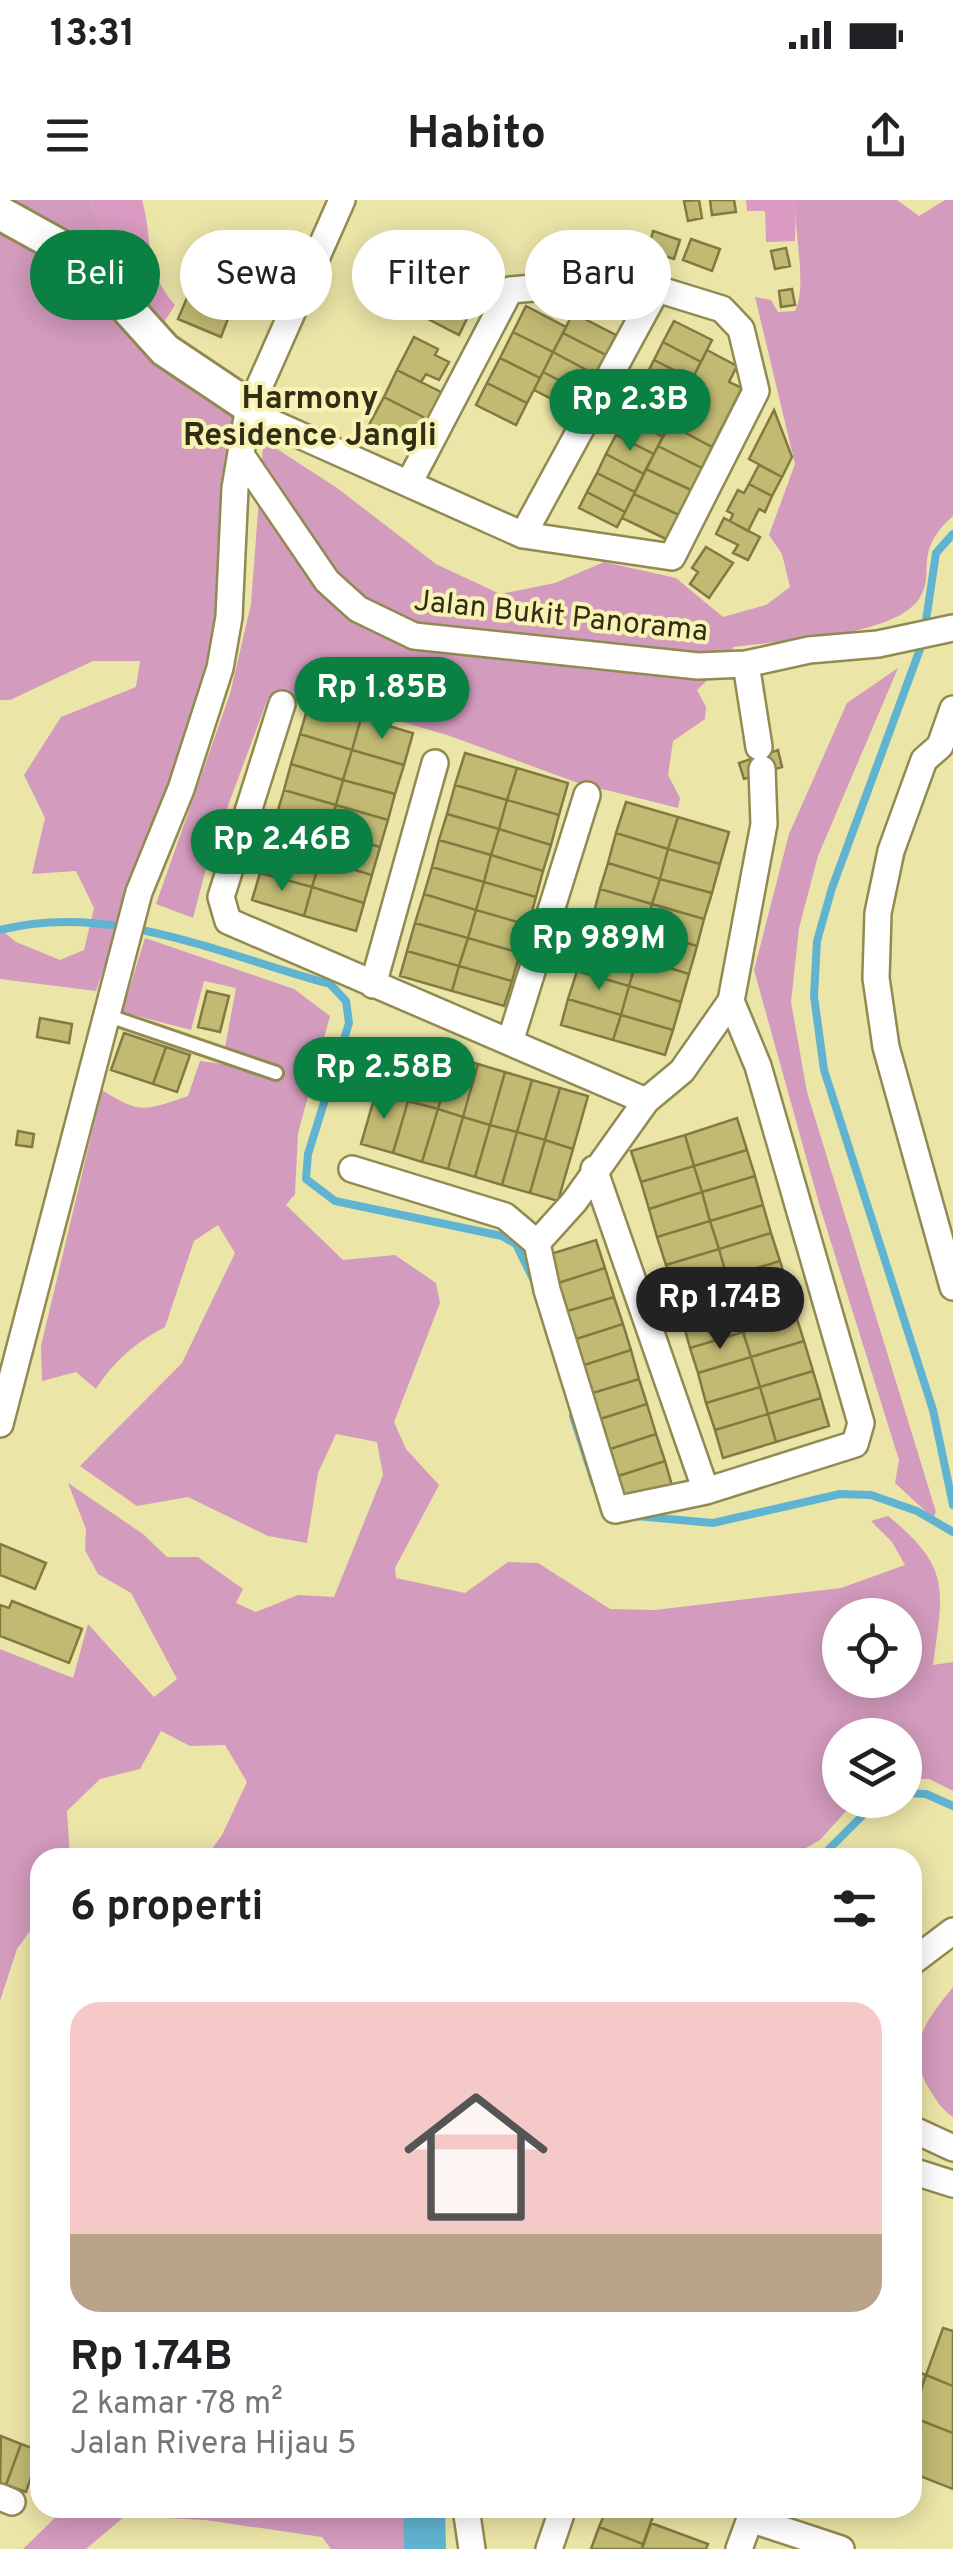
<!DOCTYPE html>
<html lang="id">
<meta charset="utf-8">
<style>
:root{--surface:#fff;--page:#f2f2f2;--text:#202124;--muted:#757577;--line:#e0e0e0;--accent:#0b8043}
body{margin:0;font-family:Overpass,sans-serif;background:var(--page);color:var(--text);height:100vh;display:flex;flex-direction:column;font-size:38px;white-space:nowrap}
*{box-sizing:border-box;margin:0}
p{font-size:32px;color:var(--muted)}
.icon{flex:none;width:55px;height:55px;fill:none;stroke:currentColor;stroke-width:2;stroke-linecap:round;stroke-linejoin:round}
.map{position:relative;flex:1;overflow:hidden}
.side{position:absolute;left:30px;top:1648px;width:892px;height:670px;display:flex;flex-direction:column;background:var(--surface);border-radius:30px;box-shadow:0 5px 25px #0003}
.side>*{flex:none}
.banner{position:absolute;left:30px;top:30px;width:895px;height:90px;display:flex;gap:20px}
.tools{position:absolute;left:822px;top:1398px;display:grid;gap:20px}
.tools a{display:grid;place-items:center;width:100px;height:100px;border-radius:50%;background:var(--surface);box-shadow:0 5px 25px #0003;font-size:50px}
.price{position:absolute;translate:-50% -85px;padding:0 22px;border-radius:35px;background:var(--accent);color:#fff;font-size:32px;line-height:65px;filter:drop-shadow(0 2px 5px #0008)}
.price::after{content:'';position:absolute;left:50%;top:60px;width:30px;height:22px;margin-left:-15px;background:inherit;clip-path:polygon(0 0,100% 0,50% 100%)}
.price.active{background:#222;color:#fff}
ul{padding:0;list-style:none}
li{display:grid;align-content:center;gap:20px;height:530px;padding:0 40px}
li+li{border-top:2px solid var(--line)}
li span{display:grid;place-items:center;height:310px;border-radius:30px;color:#555}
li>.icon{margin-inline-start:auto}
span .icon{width:180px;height:180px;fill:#fffc;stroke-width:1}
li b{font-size:42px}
h2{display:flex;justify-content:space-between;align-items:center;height:120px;padding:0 40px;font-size:42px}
.pill{padding:0 35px;border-radius:45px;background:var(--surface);box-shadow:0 5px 25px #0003;font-size:35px;line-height:90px}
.pill.active{background:var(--accent);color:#fff}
.status{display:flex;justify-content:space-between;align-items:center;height:70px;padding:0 50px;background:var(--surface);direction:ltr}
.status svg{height:28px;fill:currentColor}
header{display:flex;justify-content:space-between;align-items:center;height:130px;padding:0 40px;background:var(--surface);font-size:45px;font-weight:700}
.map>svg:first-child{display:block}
.green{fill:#d39bbd;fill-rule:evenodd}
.forest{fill:#da9ac1}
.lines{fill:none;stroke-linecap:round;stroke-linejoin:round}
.stream{stroke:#60b4d1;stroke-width:8}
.river{stroke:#60b4d1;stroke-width:42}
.building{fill:#c2ba73;stroke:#817a41;stroke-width:2.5}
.service-casing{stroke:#918a51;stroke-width:18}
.minor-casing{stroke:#918a51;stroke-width:30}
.tertiary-casing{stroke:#918a51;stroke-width:38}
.service{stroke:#fff;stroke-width:12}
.minor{stroke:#fff;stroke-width:25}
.tertiary{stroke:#fff;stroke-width:32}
.labels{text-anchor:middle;stroke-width:8;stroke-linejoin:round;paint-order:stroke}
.street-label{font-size:30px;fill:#312e16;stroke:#f9f2b5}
.neighbourhood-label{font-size:32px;font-weight:bold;fill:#312e16;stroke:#f9f2b5}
</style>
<div class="status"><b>13:31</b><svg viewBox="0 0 49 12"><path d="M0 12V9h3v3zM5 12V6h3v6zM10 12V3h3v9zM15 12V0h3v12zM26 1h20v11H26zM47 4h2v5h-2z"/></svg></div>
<header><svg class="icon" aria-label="menu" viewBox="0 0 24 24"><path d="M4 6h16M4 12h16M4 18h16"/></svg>Habito<svg class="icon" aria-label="share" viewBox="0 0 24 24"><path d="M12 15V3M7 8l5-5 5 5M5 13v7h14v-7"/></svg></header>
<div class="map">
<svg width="953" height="2349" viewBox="0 0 953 2349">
<rect width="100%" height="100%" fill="#ece5a8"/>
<path class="green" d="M0,0h90l15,35 -1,34 29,43 116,85 -39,265 -114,329 -96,-12v-50l16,13 44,18 24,-10 10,-42 -18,-37 -44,3 13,-56 -21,-43 37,-58 75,-30 4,-26h-47l-83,39h-10z
M796,0h101l22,16 26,-16h8v316c-42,37 -16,57 -34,83 -27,39 -140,41 -186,48l-3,12 -33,31 9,17 -1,12 -32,22 -5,34 12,23 -2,10 -100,-25 -128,-47 -139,-41 -43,3 -59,159 -16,61 -37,-14 74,-210 21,-90 12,-158 8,-1 66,43 99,76 64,30 55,-11 49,-21 72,16 47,39 43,-12 24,-18 -8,-33 -13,-19 26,-71 -40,-167 16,3 7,12 17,-1c13,-25 -2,-80 1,-111z
M898,468l-80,188 -19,72 -8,74 16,90 129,420 -3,6 -38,-35 4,-23 -79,-253 -66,-237 35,-136 58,-131z
M145,738l149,51 36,27 -32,117 -3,61 -9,11 57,55 52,-5 41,28 4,20 -46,119 12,27 33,36 -44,83 1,10 69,15 43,-31 30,1 72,46 45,1 186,-22 64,-23 -13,-23 -21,-21 17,-5c64,52 55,74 45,149l20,-3v129l-24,-12h-24v-44h-65v65h16l-36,40 -30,17h-584l16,-22 25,-53 -22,-37 -35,1 -29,-15 -21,38 -40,10 -33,32 3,46 -30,1v59l-23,32 -17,52v-352l73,29 15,-54 66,73 23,-18 -46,-86 -33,-19 -13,-24 1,-21 -18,-46 75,51 24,23h31l45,32 -7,14 20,9 42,-17 36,2 49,-122 -6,-33 -41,-8 -18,39 -11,70 -39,-7 -80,-39 -51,9 -57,-40 102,-103 53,-110 -17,-28 -24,16 -29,86c-30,16 -51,34 -69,62l-20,-17 -34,9 -1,-35 61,-256c39,25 44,20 86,6l12,-35 22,3 14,-76 -32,-7 -13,49 -69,-18zM840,1415h65v65h-65z
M953,1787v130c-12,-8 -17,-17 -25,-30 -23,-41 -2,-66 25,-100z
M65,2308h343l2,41h-79l-9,-12 -117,-17 -80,-4 -39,33h-63z"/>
<path class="forest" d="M90,0h52c12,43 1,68 33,105l-17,27 -54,-63 1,-34z
M746,0h50l-1,41 -29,1 -1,-31h-18z"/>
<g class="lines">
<path class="stream" d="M953,334l-17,19 -13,88 -91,247 -15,53 -3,55 10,74 109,340 20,95
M0,730c110,-29 225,26 330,54l16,17 3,22 -41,131 -2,25 29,22 167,35 14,8 19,39
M573,1216l22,68
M636,1316l77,7 127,-29 31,1 46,16 36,21
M905,1593l21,1 27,12
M820,1658l58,-58"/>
<path class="river" d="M424,2308l1,41"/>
</g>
<path class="building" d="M699,0l3,18 -14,3 -4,-20z
M710,0h24l2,12 -24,3z
M653,31l27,9 -6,19 -26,-8z
M691,39l29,10 -8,22 -29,-11z
M786,48l4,18 -15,3 -4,-18z
M457,51l33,7 -3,15 -34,-8z
M603,64l34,8 -5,19 -33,-8z
M192,86l42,17 -13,34 -43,-18z
M444,89l30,15 -15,31 -31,-16z
M792,89l3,16 -14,2 -2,-16z
M526,106l40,21 -13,25 -40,-20z
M573,113l43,22 -10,20 -43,-22z
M674,121l38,19 -11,22 -38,-20z
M513,132l40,20 -13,26 -40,-20z
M563,133l43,22 -10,20 -43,-23z
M414,137l24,12 -3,6 14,7 -10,18 -13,-6 -5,8 -24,-12z
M663,142l38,20 -9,17 -38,-19z
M707,150l30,16 -8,16 13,6 -30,59 -43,-23z
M553,152l43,23 -10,19 -43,-22z
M500,158l40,20 -13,25 -40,-20z
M654,160l38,19 -10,20 -38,-19z
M397,170l50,25 -14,27 -49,-25z
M543,172l43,22 -9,18 -43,-22z
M644,180l38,19 -9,18 -37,-20z
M487,183l40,20 -11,22 -40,-20z
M384,197l49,25 -14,28 -50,-25z
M636,197l37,20 -10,20 -38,-20z
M774,210l18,47 -10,20 -33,-18z
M625,217l38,20 -9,17 -38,-19z
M669,224l43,23 -10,21 -44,-22z
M616,235l38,19 -10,20 -38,-20z
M658,246l44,22 -11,22 -45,-21z
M606,254l38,20 -9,18 -38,-19z
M759,265l23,12 -10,19 -23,-12z
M646,269l45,21 -12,25 -45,-21z
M597,273l38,19 -10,20 -38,-20z
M749,284l23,12 -7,16 -6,-3 -11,22 -18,-10 3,-7 -6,-3 11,-21 6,3z
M587,292l38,20 -8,15 -38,-19z
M634,294l45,21 -13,24 -44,-21z
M724,318l36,19 -12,23 -15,-7 5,-8 -22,-11z
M706,347l27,16 -24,35 -19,-14 8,-12 -6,-4z
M309,503l52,15 -9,32 -52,-16z
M361,518l52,15 -9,32 -52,-15z
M300,534l52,16 -9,30 -52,-16z
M352,550l52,15 -9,29 -52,-14z
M778,550l4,17 -38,12 -5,-16z
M465,553l52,15 -10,32 -52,-15z
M291,564l52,16 -7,25 -52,-15z
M517,568l51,15 -9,32 -52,-15z
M343,580l52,14 -7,26 -52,-15z
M455,585l52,15 -8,29 -52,-15z
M284,590l52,15 -8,27 -52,-15z
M507,600l52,15 -8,30 -52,-16z
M626,602l52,15 -10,32 -52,-16z
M336,605l52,15 -8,27 -52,-15z
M447,614l52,15 -8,26 -52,-15z
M276,617l52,15 -8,28 -52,-15z
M678,617l51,15 -9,32 -52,-15z
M499,629l52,16 -8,26 -52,-16z
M328,632l52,15 -8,28 -52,-15z
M616,633l52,16 -8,30 -52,-16z
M439,640l52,15 -7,27 -52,-15z
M268,645l52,15 -8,27 -52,-14z
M668,649l52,15 -8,29 -52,-14z
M491,655l52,16 -7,26 -52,-15z
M320,660l52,15 -8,28 -52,-16z
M608,663l52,16 -8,25 -52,-15z
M432,667l52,15 -8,28 -52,-16z
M260,673l52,14 -8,29 -52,-16z
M660,679l52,14 -8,26 -52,-15z
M484,682l52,15 -8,28 -52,-15z
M312,687l52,16 -8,28 -52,-15z
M600,689l52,15 -7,27 -52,-15z
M424,694l52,16 -8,28 -53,-15z
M652,704l52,15 -7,27 -52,-15z
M476,710l52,15 -8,28 -52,-15z
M593,716l52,15 -8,27 -52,-14z
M415,723l53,15 -9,28 -52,-15z
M645,731l52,15 -8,28 -52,-16z
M468,738l52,15 -8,28 -53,-15z
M585,744l52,14 -8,28 -52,-15z
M407,751l52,15 -7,25 -52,-15z
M637,758l52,16 -8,28 -52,-16z
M459,766l53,15 -8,25 -52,-15z
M577,771l52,15 -8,29 -53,-16z
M629,786l52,16 -8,28 -52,-15z
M207,791l22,5 -9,36 -22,-5z
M568,799l53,16 -8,25 -52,-15z
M621,815l52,15 -8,25 -52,-15z
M40,818l32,6 -3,19 -32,-6z
M124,833l42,14 -13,37 -42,-14z
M391,839l32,9 -15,53 -32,-9z
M166,847l24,8 -13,37 -24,-8z
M423,848l30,9 -15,52 -30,-8z
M453,857l25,7 -15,53 -25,-8z
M478,864l27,8 -15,53 -27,-8z
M505,872l27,8 -15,52 -27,-7z
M532,880l28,8 -15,52 -28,-8z
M560,888l28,8 -15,53 -28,-9z
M376,892l32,9 -15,52 -32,-9z
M408,901l30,8 -16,53 -29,-9z
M438,909l25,8 -15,52 -26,-7z
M463,917l27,8 -15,52 -27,-8z
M737,918l10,32 -53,16 -9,-31z
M490,925l27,7 -15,53 -27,-8z
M18,931l16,3 -2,13 -16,-2z
M517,932l28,8 -15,53 -28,-8z
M685,935l9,31 -53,16 -10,-31z
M545,940l28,9 -15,52 -28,-8z
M747,950l8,26 -53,16 -8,-26z
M694,966l8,26 -53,17 -8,-27z
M755,976l8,29 -53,16 -8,-29z
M702,992l8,29 -53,16 -8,-28z
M763,1005l8,28 -52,16 -9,-28z
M710,1021l9,28 -53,16 -9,-28z
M771,1033l9,28 -53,16 -8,-28z
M596,1040l9,28 -53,17 -8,-29z
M719,1049l8,28 -53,16 -8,-28z
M780,1061l8,26 -53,16 -8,-26z
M605,1068l9,29 -53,16 -9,-28z
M727,1077l8,26 -53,16 -8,-26z
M788,1087l8,29 -53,16 -8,-29z
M614,1097l9,27 -53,17 -9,-28z
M735,1103l8,29 -53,16 -8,-29z
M796,1116l8,25 -53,16 -8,-25z
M623,1124l8,26 -53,17 -8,-26z
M743,1132l8,25 -53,16 -8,-25z
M804,1141l9,30 -53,16 -9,-30z
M631,1150l8,29 -53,16 -8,-28z
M751,1157l9,30 -54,16 -8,-30z
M813,1171l8,27 -53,16 -8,-27z
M639,1179l8,25 -53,17 -8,-26z
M760,1187l8,27 -53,16 -9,-27z
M821,1198l8,28 -53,16 -8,-28z
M647,1204l9,30 -52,17 -10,-30z
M768,1214l8,28 -53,16 -8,-28z
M656,1234l9,27 -53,17 -8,-27z
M665,1261l8,28 -53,16 -8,-27z
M0,1344l46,19 -11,26 -35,-14z
M12,1401l70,28 -13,34 -69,-27v-31l9,3z
M943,2128l10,3v55l-27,-11z
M912,2170l14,5 -14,35z
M926,2175l27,11v47l-41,-16z
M912,2217l41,16v56l-41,-16z
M1,2236l20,8 -15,41 -6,-2z
M21,2244l19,7 -14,41 -20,-7z
M607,2308l48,3 -12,33 -44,-17z
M651,2323l57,21 -2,5h-64z
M599,2327l44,17 -1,5h-51z"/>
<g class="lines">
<g class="service-casing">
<path id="service" d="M106,815l170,58"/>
</g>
<g class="minor-casing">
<path id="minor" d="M248,212l275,123 149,22 84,-166 -15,-62 -19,-20 -65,-20 -31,12 -80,-14 -36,3 -101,193
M241,255l86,126 31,28 56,27 284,30 48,-2 63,-14 69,-6 75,-16
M523,335l134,-246
M746,464l13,83
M282,504l-61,193 7,24 418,180
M953,509l-13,37 -16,14 -33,91 -13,62 -2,65 10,69 67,240
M373,785l62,-222
M510,842l77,-247
M352,969l153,47 32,27 10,47 68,220 91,-19 149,-47 6,-21 -103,-357 -27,-65 33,-177 -2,-55
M594,969l112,322
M537,1043l37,-41 72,-101 36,-30 49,-70
M0,1224l139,-532 42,-103 39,-121 9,-51 6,-129 13,-76 94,-212
M912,1762l41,-31
M912,1929l41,19
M912,1971l41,13
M0,2297l12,5
M466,2308l6,41
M750,2319l91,30
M549,2349l14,-41
M739,2349l15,-41"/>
</g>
<g class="tertiary-casing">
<path id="tertiary" d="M0,13l83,46 82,91 85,57"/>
</g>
<use href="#service" class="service"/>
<use href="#minor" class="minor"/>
<use href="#tertiary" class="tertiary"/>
</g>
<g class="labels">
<g class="street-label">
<text transform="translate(561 415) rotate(6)" y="10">Jalan Bukit Panorama</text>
</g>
<g class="neighbourhood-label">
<text x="310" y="208">Harmony<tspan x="310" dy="37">Residence Jangli</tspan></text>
</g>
</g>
</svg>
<div class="tools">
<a><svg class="icon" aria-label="locate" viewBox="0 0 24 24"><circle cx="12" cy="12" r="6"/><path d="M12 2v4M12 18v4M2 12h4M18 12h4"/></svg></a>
<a><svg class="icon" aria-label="layers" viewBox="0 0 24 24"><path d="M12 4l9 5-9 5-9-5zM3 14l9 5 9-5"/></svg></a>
</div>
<b class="price" style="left:630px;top:254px">Rp 2.3B</b>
<b class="price" style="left:382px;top:542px">Rp 1.85B</b>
<b class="price" style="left:282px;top:694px">Rp 2.46B</b>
<b class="price" style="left:599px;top:793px">Rp 989M</b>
<b class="price" style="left:384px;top:922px">Rp 2.58B</b>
<b class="price active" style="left:720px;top:1152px">Rp 1.74B</b>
<div class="banner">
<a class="pill active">Beli</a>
<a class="pill">Sewa</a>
<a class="pill">Filter</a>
<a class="pill">Baru</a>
</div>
<section class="side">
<h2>6 properti<svg class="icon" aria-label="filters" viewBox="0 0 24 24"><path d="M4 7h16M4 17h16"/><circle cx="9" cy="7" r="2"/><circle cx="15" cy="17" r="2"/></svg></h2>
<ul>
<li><span style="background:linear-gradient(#f6c9c9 75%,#b9a48a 0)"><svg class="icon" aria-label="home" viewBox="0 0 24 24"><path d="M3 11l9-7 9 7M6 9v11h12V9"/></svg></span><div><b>Rp 1.74B</b><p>2 kamar · 78 m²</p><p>Jalan Rivera Hijau 5</p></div></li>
</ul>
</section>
</div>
